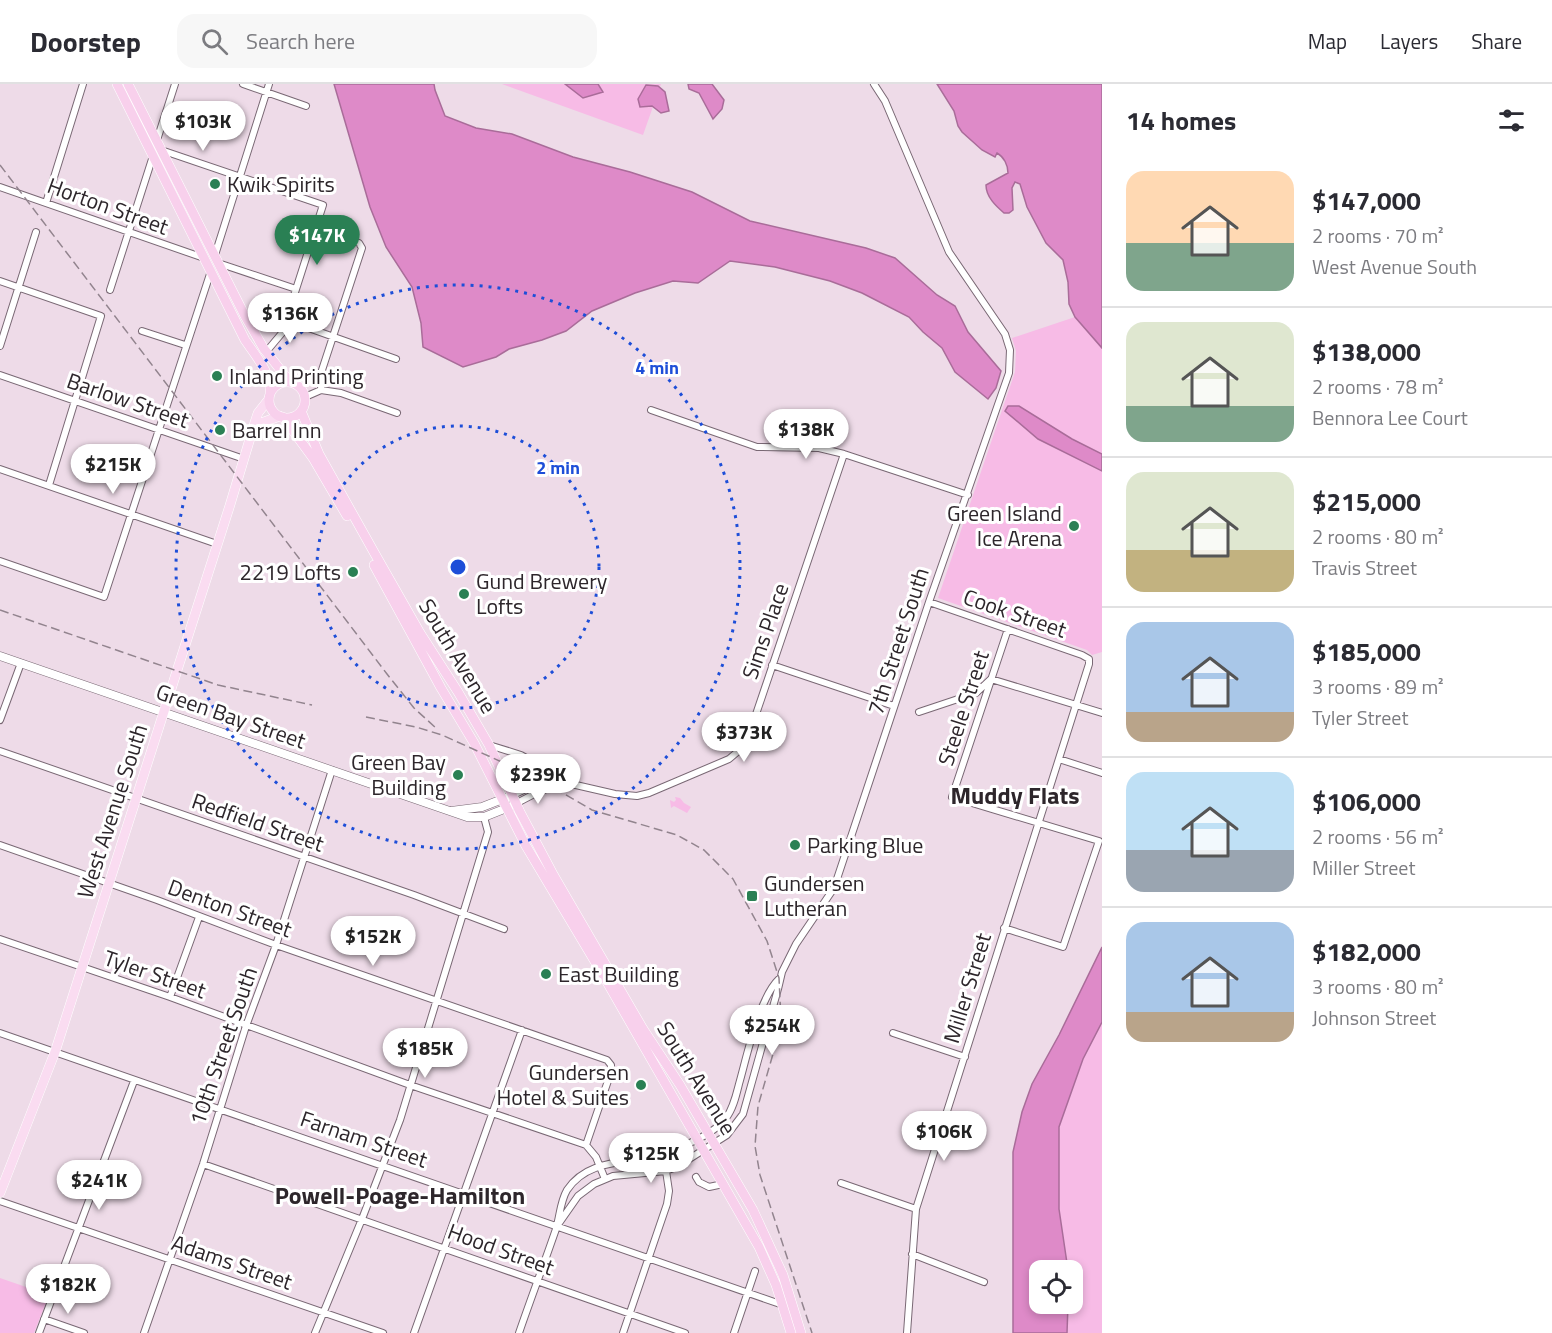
<!DOCTYPE html>
<meta charset="utf-8">
<style>
:root{--surface:#fff;--page:#f7f7f7;--text:#2b2b33;--muted:#7c7c81;--line:#e1e1e2;--accent:#2a8054}
body{margin:0;font-family:"Titillium Web",sans-serif;background:var(--page);color:var(--text);height:100vh;display:flex;flex-direction:column;font-size:22px;white-space:nowrap}
*{box-sizing:border-box;margin:0}
p{font-size:20px;color:var(--muted)}
.icon{flex:none;width:33px;height:33px;fill:none;stroke:currentColor;stroke-width:2;stroke-linecap:round;stroke-linejoin:round}
.map{position:relative;flex:1;overflow:hidden}
.sheet{display:flex;flex-direction:column;background:var(--surface);width:450px}
.sheet>*{flex:none}
.fabs{position:absolute;left:1029px;top:1176px;display:grid;gap:12px}
.fabs a{display:grid;place-items:center;width:54px;height:54px;border-radius:12px;background:var(--surface);box-shadow:0 3px 9px #0003;font-size:30px}
.price{position:absolute;translate:-50% -51px;padding:0 14px;border-radius:21px;background:#fff;color:#222;font-size:20px;line-height:39px;filter:drop-shadow(0 2px 3px #0008)}
.price::after{content:'';position:absolute;left:50%;top:36px;width:18px;height:14px;margin-left:-9px;background:inherit;clip-path:polygon(0 0,100% 0,50% 100%)}
.price.selected{background:var(--accent);color:#fff}
ul{padding:0;list-style:none}
li{display:flex;align-items:center;gap:18px;height:150px;padding:0 24px}
li+li{border-top:2px solid var(--line)}
li span{display:grid;place-items:center;flex:none;width:168px;height:120px;border-radius:18px;color:#555}
li>.icon{margin-inline-start:auto}
span .icon{width:72px;height:72px;fill:#fffc;stroke-width:1}
li b{font-size:26px}
h2{display:flex;justify-content:space-between;align-items:center;height:72px;padding:0 24px;font-size:26px}
header{display:flex;align-items:center;gap:36px;box-sizing:border-box;height:84px;padding:0 30px;background:var(--surface);border-bottom:2px solid var(--line)}
header strong{font-size:28px}
nav{display:flex;gap:33px;margin-inline-start:auto;font-size:21px}
.search{width:420px;height:54px;background:var(--page);display:flex;align-items:center;gap:15px;box-sizing:border-box;padding:0 21px;border-radius:18px;color:var(--muted);font-size:22px}
main{display:flex;flex:1;min-height:0}
.map>svg:first-child{display:block}
.green{fill:#f7bbe6}
.water{fill:#de8ac8;stroke:#a96c99;stroke-width:1.5}
.lines{fill:none;stroke-linecap:round;stroke-linejoin:round}
.minor-casing{stroke:#796874;stroke-width:8}
.tertiary-casing{stroke:#796874;stroke-width:9}
.primary-casing{stroke:#fff;stroke-width:10}
.trunk-casing{stroke:#fff;stroke-width:10}
.minor{stroke:#fff;stroke-width:6}
.tertiary{stroke:#fff;stroke-width:8}
.primary{stroke:#fadcf1;stroke-width:9}
.trunk{stroke:#f8d0ec;stroke-width:9}
.rail{stroke:#92848e;stroke-width:1.5;stroke-dasharray:9 4.5;stroke-linecap:butt}
.ring{fill:none;stroke:#1d4ed8;stroke-width:3;stroke-dasharray:3 6}
.poi-dot{fill:#2a8054;stroke:#fff;stroke-width:2}
.labels{text-anchor:middle;stroke-width:6;stroke-linejoin:round;paint-order:stroke}
.poi-label{font-size:22px;fill:#2d262b;stroke:#fff;text-anchor:start}
.street-label{font-size:22px;fill:#2d262b;stroke:#fff}
.neighbourhood-label{font-size:24px;font-weight:bold;fill:#2d262b;stroke:#fff}
.centre{fill:#1d4ed8;stroke:#fff;stroke-width:3}
.ring-label{font-size:18px;text-anchor:middle;font-weight:bold;fill:#1d4ed8;stroke:#fff;stroke-width:6;stroke-linejoin:round;paint-order:stroke}
</style>
<header>
<strong>Doorstep</strong>
<div class="search"><svg class="icon" aria-label="search" viewBox="0 0 24 24"><circle cx="10" cy="10" r="6"/><path d="M15 15l6 6"/></svg>Search here</div>
<nav><a>Map</a><a>Layers</a><a>Share</a></nav>
</header>
<main>
<div class="map">
<svg width="1102" height="1249" viewBox="0 0 1102 1249">
<rect width="100%" height="100%" fill="#eedbe8"/>
<path class="green" d="M502,0h63l18,14 20,-7 -5,-7h63l-18,51z
M1075,233l27,31v106l-30,-15 -53,-33 -14,5 33,28 64,32v181l-10,3 -5,-5 -149,-52 77,-226 1,-21 -4,-13z
M675,713l5,1 4,5 7,4 -4,6 -13,-7 -3,2 -1,-8 4,2 2,-2z
M1102,938v311h-35l1,-29h4v-34h-4l-9,-61v-82l24,-68z
M0,1194l49,17 -15,38h-34z"/>
<path class="water" d="M334,0h100l1,6 10,26 31,12 36,6 61,23 57,15 62,20 58,29 116,27 29,10 42,37 18,11 13,26 33,39 -5,17 -8,11 -33,-27 -13,-24 -19,-16 -14,-15 -47,-24 -32,-12 -55,-14 -45,-6 -32,22 -25,-2 -38,12 -43,18 -26,20 -24,9 -33,9 -13,8 -33,10 -40,-20 -2,-24 -9,-36 -26,-40 -16,-40z
M565,0h33l5,8 -20,6z
M688,0h24l12,16 -2,9 -9,10 -14,-26 -10,-4z
M937,0h165v264l-27,-31 -6,-13 -1,-22 -5,-22 -17,-17 -19,-36 -7,-23 -5,-2 -3,6 1,22 -4,3h-5c-8,-7 -18,-16 -18,-28l22,-12c0,-8 -4,-16 -11,-20l-2,4 -13,-7 -20,-18 -4,-6 -4,-15z
M646,1l12,1 7,6 4,19 -8,2 -9,-7 -12,1 -2,-8z
M1008,322h11l53,33 30,15v17l-64,-32 -33,-28z
M1102,863v75l-19,37 -24,68v82l9,61h-28v34h28l-1,29h-54v-181l9,-40 10,-28 27,-49z"/>
<g class="lines">
<g class="minor-casing">
<path id="minor" d="M243,0l63,22
M157,56l18,-56
M161,66l162,55 -41,128 -16,19
M0,103l204,71
M46,119l37,-119
M316,145l43,14 3,5 -40,122 -1,20
M215,171l54,-171
M218,179l78,26
M0,197l101,35 -52,169
M110,206l43,-134
M286,236l110,39
M142,247l43,14
M0,262l36,-114
M0,291l244,84
M305,313l16,-7 20,3 56,20
M651,326l106,37 62,1 25,6 124,41
M0,385l217,75
M0,477l104,36 107,-326
M772,581l122,41
M919,628l57,-19 15,-14 111,34
M0,636l21,-57
M489,661l32,10 42,24
M0,667l414,144 90,34
M1059,675l43,14
M513,711l30,-14 11,-1 61,14 22,2 12,-3 80,-34 13,-11 8,-16 94,-278
M517,719l21,-11 28,-10
M0,761l157,55 119,45 331,115 4,5v7l-25,73
M1004,844l59,19 36,-106 -147,-44 56,-168
M0,855l170,58 240,88 176,60 10,12 9,22
M170,913l29,-80
M0,949l783,272
M893,949l72,24
M203,1080l482,169
M696,1093l3,5 10,5 14,-3
M841,1099l75,26
M0,1117l383,132
M557,1142l21,-30 16,-12 19,-8 53,-5 12,-5 49,-31 16,-21 35,-125 4,-17 14,-28 38,-56 95,-286 80,-229 1,-23 -5,-16 -56,-82 -64,-151 -11,-17
M912,1170l72,28
M44,1235l40,14
M39,1249l95,-252
M144,1249l59,-169 43,-138 30,-81 56,-175
M315,1249l47,-114 38,-99 88,-288 -4,-15
M414,1249l108,-303
M519,1249c12,-35 25,-69 37,-104 4,-13 4,-27 11,-39 18,-27 49,-27 78,-32 23,-5 66,-20 81,-40 7,-9 10,-22 13,-34 8,-28 20,-86 40,-105
M623,1249l44,-129 2,-13 -3,-20
M734,1249l21,-62
M907,1249l9,-124 173,-545v-5l-7,-4 -153,-53"/>
</g>
<g class="tertiary-casing">
<path id="tertiary" d="M0,572l467,161h17l28,-11
M451,727l31,-4 31,-12"/>
</g>
<g class="primary-casing">
<path id="primary" d="M254,349l7,-10 19,-7
M0,1109l55,-141 175,-547 25,-83 3,-9 11,-14"/>
</g>
<g class="trunk-casing">
<path id="trunk" d="M117,0l128,256c11,16 27,34 25,54
M128,0l117,232 19,33 26,33
M269 316a18 18 0 1 1 36 0a18 18 0 1 1-36 0Z
M301,327l18,43 56,100 45,79 38,59 31,53 31,67 34,64 89,153 37,56 73,125 30,65 18,58
M283,333l30,41 34,58
M374,481l67,123 33,55 52,103 77,129 156,272 17,38 15,48"/>
</g>
<use href="#minor" class="minor"/>
<use href="#tertiary" class="tertiary"/>
<use href="#primary" class="primary"/>
<use href="#trunk" class="trunk"/>
<path class="rail" d="M0,81l387,509 27,34 23,21
M0,526l218,75 94,20
M366,633l50,10 26,8 93,42 57,33 85,25 27,15 29,29 34,62 12,37 2,42 -6,27 -17,59 -3,40 5,29 52,158"/>
</g>
<g class="ring">
<circle cx="458" cy="483" r="141"/>
<circle cx="458" cy="483" r="282"/>
</g>
<g class="poi-dot">
<circle cx="215" cy="100" r="6"/>
<circle cx="217" cy="292" r="6"/>
<circle cx="220" cy="346" r="6"/>
<circle cx="1074" cy="442" r="6"/>
<circle cx="353" cy="488" r="6"/>
<circle cx="464" cy="510" r="6"/>
<circle cx="458" cy="691" r="6"/>
<circle cx="795" cy="761" r="6"/>
<rect x="746" y="806" width="12" height="12" rx="3"/>
<circle cx="546" cy="890" r="6"/>
<circle cx="641" cy="1001" r="6"/>
</g>
<g class="labels">
<g class="poi-label">
<text x="227" y="108">Kwik Spirits</text>
<text x="229" y="300">Inland Printing</text>
<text x="232" y="354">Barrel Inn</text>
<text x="1062" y="437" text-anchor="end">Green Island<tspan x="1062" dy="25">Ice Arena</tspan></text>
<text x="341" y="496" text-anchor="end">2219 Lofts</text>
<text x="476" y="505">Gund Brewery<tspan x="476" dy="25">Lofts</tspan></text>
<text x="446" y="686" text-anchor="end">Green Bay<tspan x="446" dy="25">Building</tspan></text>
<text x="807" y="769">Parking Blue</text>
<text x="764" y="807">Gundersen<tspan x="764" dy="25">Lutheran</tspan></text>
<text x="558" y="898">East Building</text>
<text x="629" y="996" text-anchor="end">Gundersen<tspan x="629" dy="25">Hotel &amp; Suites</tspan></text>
</g>
<g class="street-label">
<text transform="translate(108 122) rotate(20)" y="8">Horton Street</text>
<text transform="translate(128 316) rotate(19)" y="8">Barlow Street</text>
<text transform="translate(1015 529) rotate(19)" y="8">Cook Street</text>
<text transform="translate(765 547) rotate(-71)" y="8">Sims Place</text>
<text transform="translate(898 557) rotate(-72)" y="8">7th Street South</text>
<text transform="translate(458 572) rotate(59)" y="8">South Avenue</text>
<text transform="translate(963 624) rotate(-72)" y="8">Steele Street</text>
<text transform="translate(231 632) rotate(19)" y="8">Green Bay Street</text>
<text transform="translate(112 727) rotate(-72)" y="8">West Avenue South</text>
<text transform="translate(258 738) rotate(19)" y="8">Redfield Street</text>
<text transform="translate(230 824) rotate(20)" y="8">Denton Street</text>
<text transform="translate(155 890) rotate(19)" y="8">Tyler Street</text>
<text transform="translate(967 904) rotate(-73)" y="8">Miller Street</text>
<text transform="translate(223 962) rotate(-71)" y="8">10th Street South</text>
<text transform="translate(697 994) rotate(58)" y="8">South Avenue</text>
<text transform="translate(364 1055) rotate(19)" y="8">Farnam Street</text>
<text transform="translate(501 1165) rotate(20)" y="8">Hood Street</text>
<text transform="translate(232 1178) rotate(19)" y="8">Adams Street</text>
</g>
<g class="neighbourhood-label">
<text x="1015" y="720">Muddy Flats</text>
<text x="400" y="1120">Powell-Poage-Hamilton</text>
</g>
</g>
<circle cx="458" cy="483" r="9" class="centre"/>
<g class="ring-label">
<text x="657" y="290">4 min</text>
<text x="558" y="390">2 min</text>
</g>
</svg>
<div class="fabs">
<a><svg class="icon" aria-label="locate" viewBox="0 0 24 24"><circle cx="12" cy="12" r="6"/><path d="M12 2v4M12 18v4M2 12h4M18 12h4"/></svg></a>
</div>
<b class="price" style="left:203px;top:68px">$103K</b>
<b class="price selected" style="left:317px;top:182px">$147K</b>
<b class="price" style="left:290px;top:260px">$136K</b>
<b class="price" style="left:806px;top:376px">$138K</b>
<b class="price" style="left:113px;top:411px">$215K</b>
<b class="price" style="left:744px;top:679px">$373K</b>
<b class="price" style="left:538px;top:721px">$239K</b>
<b class="price" style="left:373px;top:883px">$152K</b>
<b class="price" style="left:772px;top:972px">$254K</b>
<b class="price" style="left:425px;top:995px">$185K</b>
<b class="price" style="left:944px;top:1078px">$106K</b>
<b class="price" style="left:651px;top:1100px">$125K</b>
<b class="price" style="left:99px;top:1127px">$241K</b>
<b class="price" style="left:68px;top:1231px">$182K</b>
</div>
<section class="sheet">
<h2>14 homes<svg class="icon" aria-label="filters" viewBox="0 0 24 24"><path d="M4 7h16M4 17h16"/><circle cx="9" cy="7" r="2"/><circle cx="15" cy="17" r="2"/></svg></h2>
<ul>
<li><span style="background:linear-gradient(#ffd9b3 60%,#7fa58c 0)"><svg class="icon" aria-label="home" viewBox="0 0 24 24"><path d="M3 11l9-7 9 7M6 9v11h12V9"/></svg></span><div><b>$147,000</b><p>2 rooms · 70 m²</p><p>West Avenue South</p></div></li>
<li><span style="background:linear-gradient(#dfe7d0 70%,#7fa58c 0)"><svg class="icon" aria-label="home" viewBox="0 0 24 24"><path d="M3 11l9-7 9 7M6 9v11h12V9"/></svg></span><div><b>$138,000</b><p>2 rooms · 78 m²</p><p>Bennora Lee Court</p></div></li>
<li><span style="background:linear-gradient(#dfe7d0 65%,#c2b280 0)"><svg class="icon" aria-label="home" viewBox="0 0 24 24"><path d="M3 11l9-7 9 7M6 9v11h12V9"/></svg></span><div><b>$215,000</b><p>2 rooms · 80 m²</p><p>Travis Street</p></div></li>
<li><span style="background:linear-gradient(#a9c7e8 75%,#b9a48a 0)"><svg class="icon" aria-label="home" viewBox="0 0 24 24"><path d="M3 11l9-7 9 7M6 9v11h12V9"/></svg></span><div><b>$185,000</b><p>3 rooms · 89 m²</p><p>Tyler Street</p></div></li>
<li><span style="background:linear-gradient(#bfe0f5 65%,#9aa5b1 0)"><svg class="icon" aria-label="home" viewBox="0 0 24 24"><path d="M3 11l9-7 9 7M6 9v11h12V9"/></svg></span><div><b>$106,000</b><p>2 rooms · 56 m²</p><p>Miller Street</p></div></li>
<li><span style="background:linear-gradient(#a9c7e8 75%,#b9a48a 0)"><svg class="icon" aria-label="home" viewBox="0 0 24 24"><path d="M3 11l9-7 9 7M6 9v11h12V9"/></svg></span><div><b>$182,000</b><p>3 rooms · 80 m²</p><p>Johnson Street</p></div></li>
</ul>
</section>
</main>
